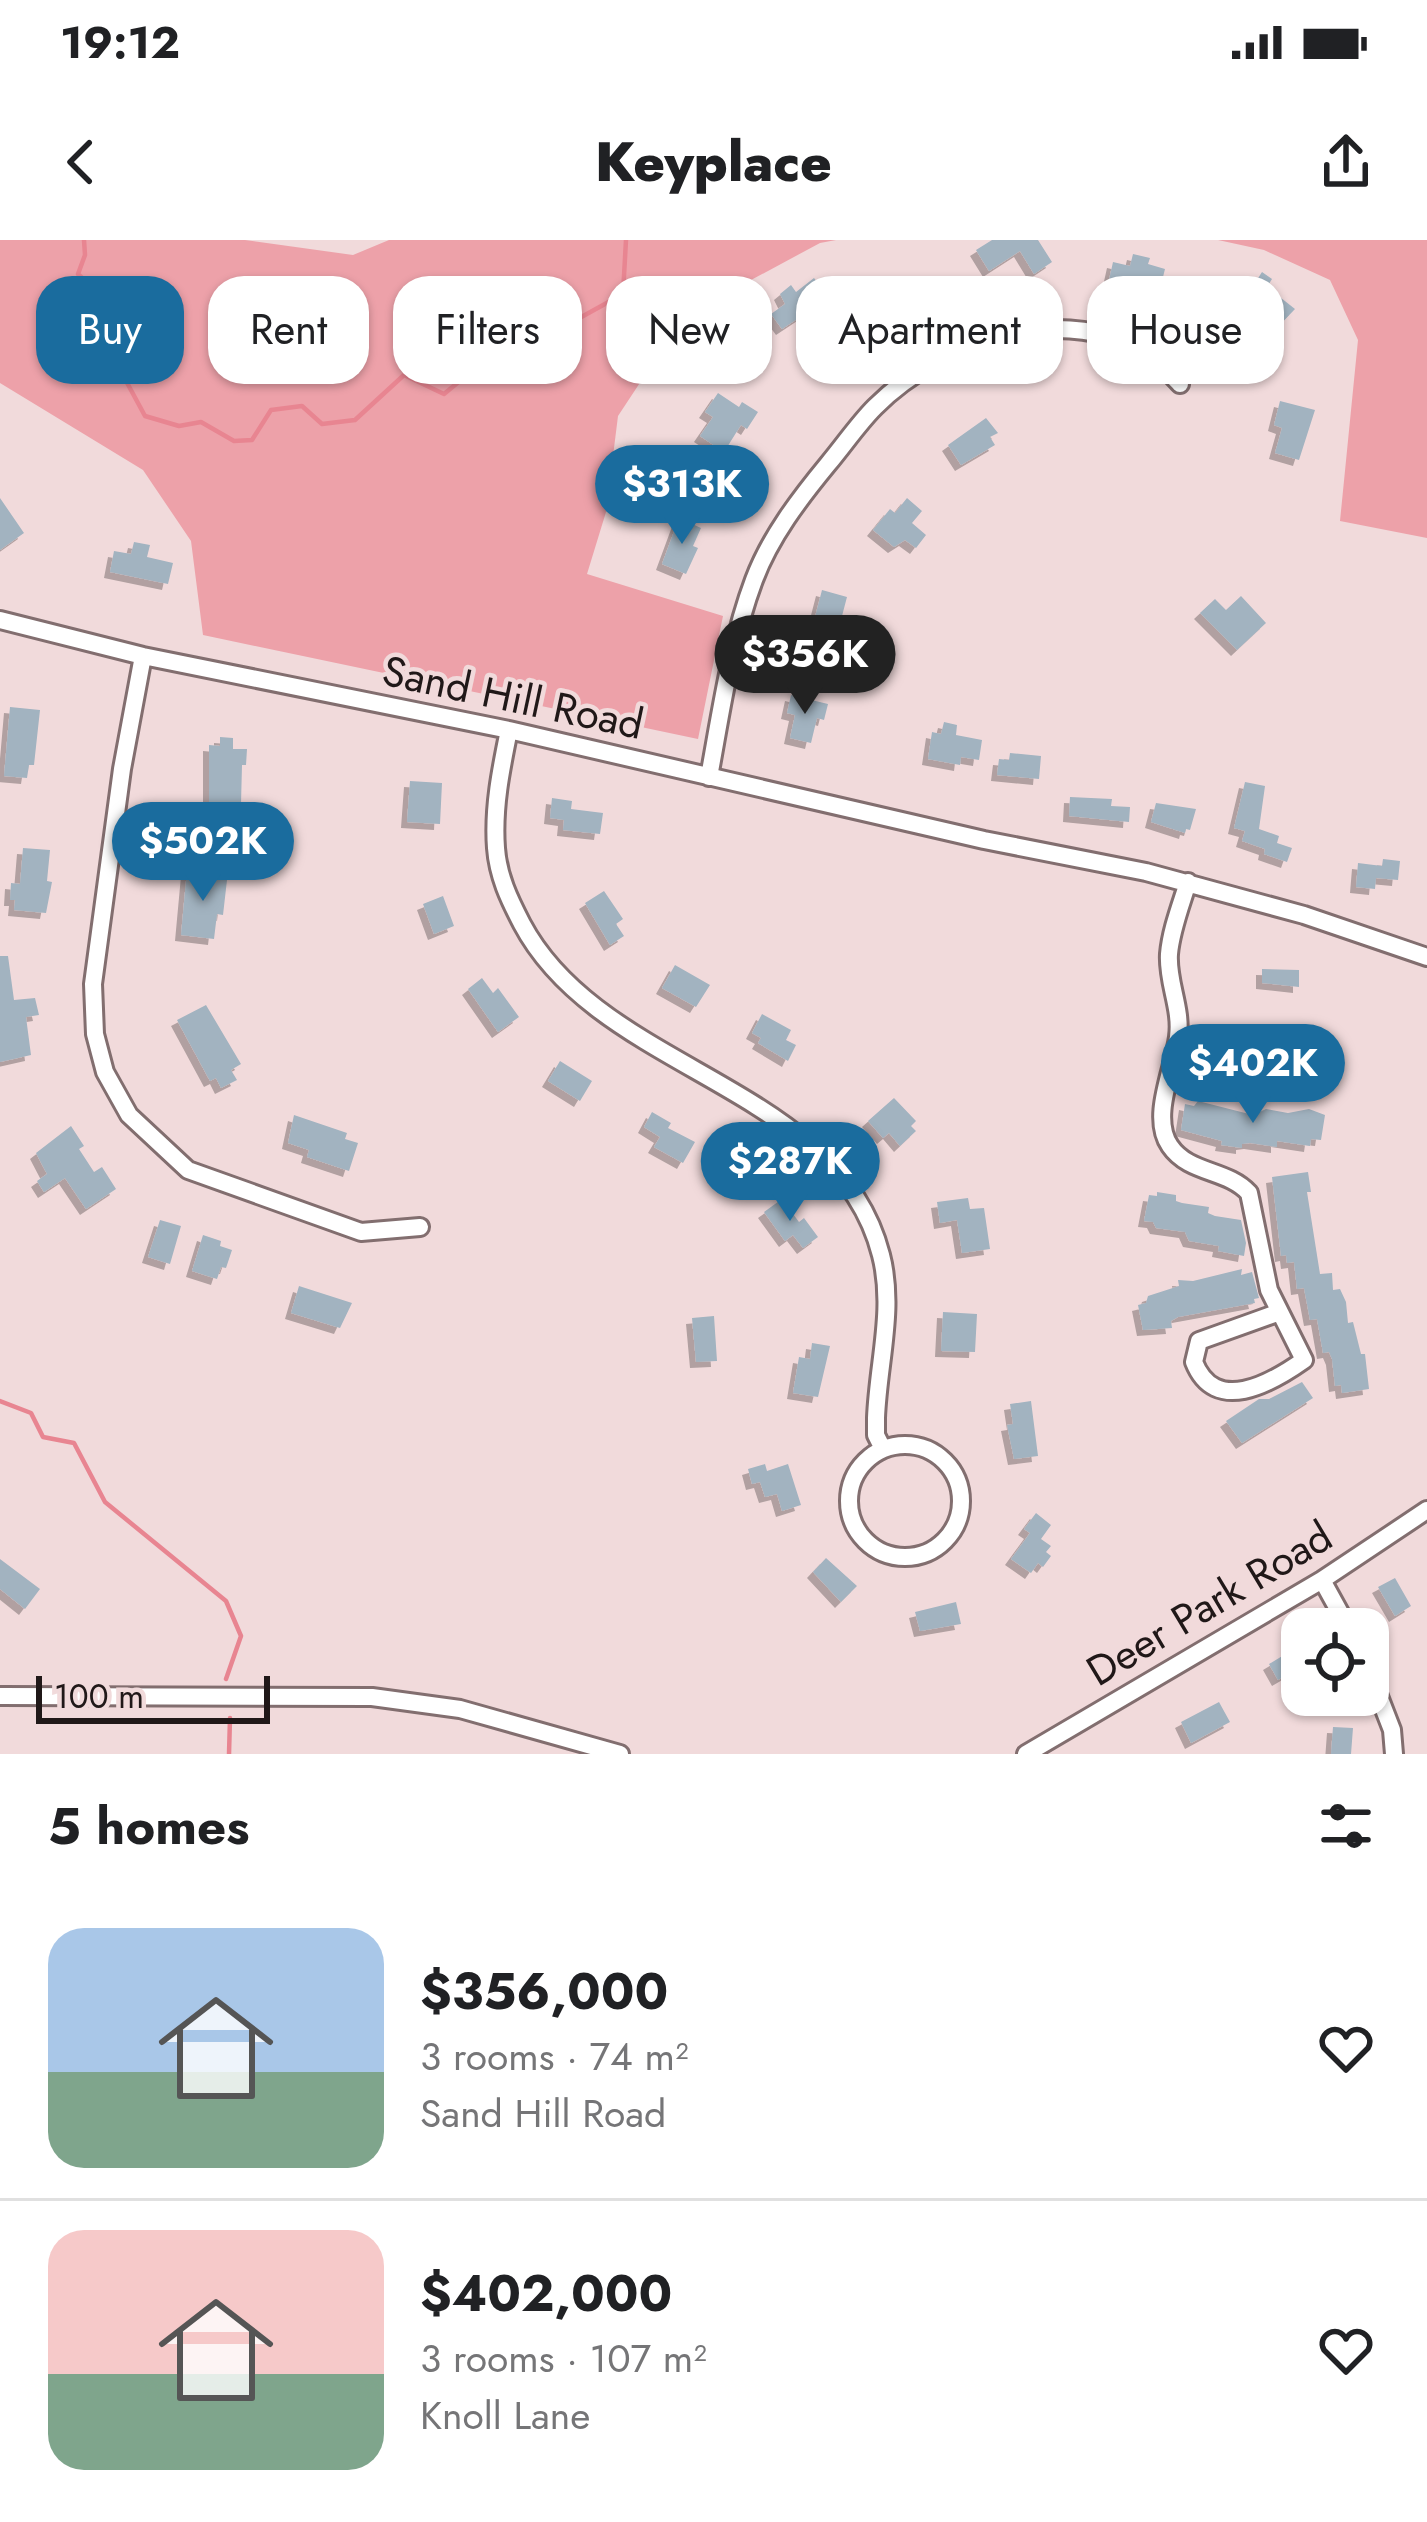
<!DOCTYPE html>
<meta charset="utf-8">
<style>
:root{--surface:#fff;--page:#f2f2f2;--text:#202124;--muted:#757577;--line:#e0e0e0;--accent:#1a6c9e}
body{margin:0;font-family:Jost,sans-serif;background:var(--page);color:var(--text);height:100vh;display:flex;flex-direction:column;font-size:45px;white-space:nowrap}
*{box-sizing:border-box;margin:0}
p{font-size:39px;color:var(--muted)}
.icon{flex:none;width:66px;height:66px;fill:none;stroke:currentColor;stroke-width:2;stroke-linecap:round;stroke-linejoin:round}
.map{position:relative;height:1514px;overflow:hidden}
.sheet{display:flex;flex-direction:column;background:var(--surface);flex:1}
.sheet>*{flex:none}
.guide{position:absolute;left:36px;top:36px;width:1356px;height:108px;display:flex;gap:24px}
.controls{position:absolute;left:1281px;top:1368px;display:grid;gap:24px}
.controls a{display:grid;place-items:center;width:108px;height:108px;border-radius:24px;background:var(--surface);box-shadow:0 3px 9px #0004;font-size:60px}
.scale{position:absolute;left:36px;bottom:30px;width:234px;box-sizing:border-box;padding-left:12px;border:6px solid #201818;border-top:0;font-size:33px;line-height:42px;white-space:nowrap;color:#201818;-webkit-text-stroke:9px #f1dadb;paint-order:stroke}
.price{position:absolute;translate:-50% -102px;padding:0 27px;border-radius:42px;background:var(--accent);color:#fff;font-size:39px;line-height:78px;filter:drop-shadow(0 3px 6px #0008)}
.price::after{content:'';position:absolute;left:50%;top:72px;width:36px;height:27px;margin-left:-18px;background:inherit;clip-path:polygon(0 0,100% 0,50% 100%)}
.price.on{background:#222;color:#fff}
ul{padding:0;list-style:none}
li{display:flex;align-items:center;gap:36px;height:300px;padding:0 48px}
li+li{border-top:3px solid var(--line)}
li span{display:grid;place-items:center;flex:none;width:336px;height:240px;border-radius:36px;color:#555}
li>.icon{margin-inline-start:auto}
span .icon{width:144px;height:144px;fill:#fffc;stroke-width:1}
li b{font-size:51px}
h2{display:flex;justify-content:space-between;align-items:center;height:144px;padding:0 48px;font-size:51px}
.tag{padding:0 42px;border-radius:36px;background:var(--surface);box-shadow:0 3px 9px #0004;font-size:42px;line-height:108px}
.tag.on{background:var(--accent);color:#fff}
.status{display:flex;justify-content:space-between;align-items:center;height:84px;padding:0 60px;background:var(--surface);direction:ltr}
.status svg{height:33px;fill:currentColor}
header{display:flex;justify-content:space-between;align-items:center;height:156px;padding:0 48px;background:var(--surface);font-size:54px;font-weight:800}
.map>svg:first-child{display:block}
.green{fill:#eda1a9}
.lines{fill:none;stroke-linecap:round;stroke-linejoin:round}
.stream{stroke:#e88591;stroke-width:4.5}
.building{fill:#a2b3c0;filter:url(#shadow)}
.minor-casing{stroke:#826e6f;stroke-width:22}
.minor{stroke:#fff;stroke-width:16}
.labels{text-anchor:middle;stroke-width:9;stroke-linejoin:round;paint-order:stroke}
.street-label{font-size:42px;fill:#201818;stroke:#f1dadb}
</style>
<div class="status"><b>19:12</b><svg viewBox="0 0 49 12"><path d="M0 12V9h3v3zM5 12V6h3v6zM10 12V3h3v9zM15 12V0h3v12zM26 1h20v11H26zM47 4h2v5h-2z"/></svg></div>
<header><svg class="icon" aria-label="back" viewBox="0 0 24 24"><path d="M15 5l-7 7 7 7"/></svg>Keyplace<svg class="icon" aria-label="share" viewBox="0 0 24 24"><path d="M12 15V3M7 8l5-5 5 5M5 13v7h14v-7"/></svg></header>
<div class="map">
<svg width="1427" height="1514" viewBox="0 0 1427 1514">
<defs>
<filter id="shadow"><feDropShadow dx="-6" dy="6" stdDeviation="0" flood-color="#0004"/></filter>
</defs>
<rect width="100%" height="100%" fill="#f1dadb"/>
<path class="green" d="M0,0h245l108,15 36,-15h447l-16,3 -136,73 -66,100 -12,96 -19,62 136,42 -25,123 -495,-104 -12,-94 -48,-71 -143,-87z
M1218,0h209v298l-87,-17 18,-181 -28,-60 -66,-30z"/>
<g class="lines">
<path class="stream" d="M84,0l1,15 -7,19 21,20 6,48 40,74 34,10 22,-4 33,19 18,-1 19,-30 31,-4 20,18 33,-4 49,-45 40,19 40,-33 56,-13 16,-17 67,-37 3,-54
M0,1161l31,12 12,24 31,6 31,59 121,99 15,35 -15,43
M229,1514l1,-36"/>
</g>
<path class="building" d="M992,0h46l14,22 -18,12 -14,-23 -31,20 -13,-21z
M1133,14l17,4 -2,6 17,5 -6,24 -50,-13 4,-18 17,4z
M1262,32l10,7 -5,8 28,22 -21,22 -31,-21 -4,6 -14,-9 16,-24 10,6z
M814,38l15,20 -47,31 -11,-15 14,-10 -5,-10 11,-9 5,7z
M718,153l21,14 3,-5 16,10 -11,17 -6,-4 -17,27 -24,-16 13,-19 -8,-5z
M1280,161l35,9 -16,50 -24,-7 7,-25 -8,-3z
M986,178l12,15 -8,4 5,8 -34,20 -13,-20z
M0,258l24,35 -24,17z
M907,258l15,13 -10,12 14,12 -10,13 -11,-8 -11,7 -21,-17 17,-21 5,4z
M679,278l22,10 -8,18 5,2 -12,26 -24,-10z
M134,302l16,3 -3,12 26,6 -5,21 -58,-12 4,-21 17,3z
M822,350l25,7 -5,19 6,2 -6,24 -39,-11 5,-16 7,2z
M1241,356l25,27 -29,27 -37,-37 15,-14 11,11z
M791,455l37,9 -4,16 -7,-2 -6,25 -21,-5 5,-23 -8,-2z
M10,467l30,3 -6,55h-5l-2,13 -23,-2z
M944,482l13,3 -1,10 26,5 -3,20 -18,-3 -1,8 -32,-6 4,-27 9,2z
M220,497l13,1v11h14l-1,16h-4l-1,39 -32,-2v-57l11,1z
M1010,513l31,3 -2,23 -42,-4 2,-16 10,1z
M410,541l32,2 -2,41 -33,-2z
M1245,542l20,4 -6,43 20,7 -2,7 15,5 -5,14 -23,-8 1,-5 -23,-8 3,-10 -11,-3z
M1070,557l42,2 -1,7 19,1 -1,15 -60,-6z
M552,558l20,3 -1,8 32,4 -3,21 -37,-4 1,-10 -14,-2z
M1156,563l40,6 -6,21 -4,-1 -1,4 -34,-11z
M23,608l27,2 -3,31 5,1 -6,31 -32,-3 1,-10h-5l1,-17 9,1z
M1383,619l17,2 -2,19 -22,-2 -1,11 -19,-2 2,-24 24,3z
M187,630l30,4 -1,5 11,1 -4,35 -6,-1 -3,25 -33,-4z
M604,651l19,28 -7,5 8,12 -14,9 -25,-42z
M443,656l11,30 -20,8 -11,-30z
M0,716h8l6,44 21,-2 4,17 -13,2 5,38 -31,7z
M675,725l35,20 -14,22 -34,-19z
M1262,729l37,1v17l-37,-4z
M482,738l11,15 5,-5 21,29 -21,15 -30,-43z
M206,765l35,59 -10,6 6,10 -16,8 -5,-10 -6,3 -33,-61z
M762,774l29,16 -5,10 10,5 -8,16 -30,-18 3,-5 -9,-5z
M560,821l32,20 -12,20 -32,-20z
M894,858l22,23 -5,5 5,5 -16,15 -11,-13 -6,5 -15,-17z
M1198,861l55,14 13,-6 22,4 21,-4 16,6 -4,25 -10,-1 -1,7 -33,-5v6l-27,-4 -8,1v4l-21,-3 1,-4 -41,-11 4,-26 9,2z
M652,872l19,11 -3,5 27,14 -12,21 -29,-16 6,-10 -16,-10z
M294,875l53,18 -2,6 13,4 -9,28 -42,-14 2,-7 -21,-7z
M71,886l13,20 -5,3 15,23 8,-5 14,22 -30,20 -21,-31 -21,14 -7,-11 10,-7 -11,-21z
M1308,932l3,20h-4l13,82 12,-1 1,17 7,-1 6,13 2,21 5,-1 8,32h4l4,35 -27,4 -1,-8 -6,1 -3,-27 -3,-7 -6,1 -6,-34 -7,1 -6,-32 -7,1 -3,-27 -7,1 -1,-8 -5,1 -9,-79z
M1157,952l19,3v6l6,2 27,4 -1,6 7,3 26,4 5,23 -2,13 -26,-5 1,-5 -30,-5 -4,-9 -29,-4 -3,-6 -9,-1 5,-26 8,1z
M968,958l2,11 14,-1 6,41 -28,4 -5,-33 -17,3 -3,-21z
M782,959l17,23 5,-4 14,19 -15,11 -10,-13 -8,6 -21,-29z
M160,980l21,6 -11,38 -22,-7z
M203,995l18,6 -1,5 12,4 -6,18 -5,-1 -4,12 -25,-8z
M1242,1029l-1,6 11,-3 7,26 -5,1 1,4 -77,14 -7,4 1,7 -29,2 -5,-25 8,-2 2,-7 31,-10 -1,-6 15,1z
M299,1046l53,17 -12,25 -49,-15z
M943,1072l34,2 -2,38 -34,-1z
M714,1076l3,45 -21,1 -4,-44z
M812,1103l18,3 -12,51 -25,-4 6,-36 11,2z
M1302,1142l11,16 -71,45 -16,-22 33,-22h10z
M1031,1161l7,55 -24,3 -7,-34 6,-1 -3,-20z
M765,1224l2,7 21,-7 13,41 -19,6 -5,-17 -12,3 -5,-15 -8,2 -4,-15z
M1036,1273l15,12 -10,14 10,7 -5,6 5,4 -8,11 -5,-4 -7,10 -20,-14 19,-26 -6,-4z
M826,1318l31,28 -16,16 -28,-30z
M0,1319l40,30 -15,20 -25,-20z
M1395,1338l16,28 -16,10 -17,-29z
M956,1362l5,22 -41,7 -5,-19z
M1302,1404v22l-24,14 -9,-16z
M1219,1462l11,20 -39,21 -10,-21z
M1333,1487l20,1 -2,26h-20z"/>
<g class="lines">
<g class="minor-casing">
<path id="minor" d="M0,380l143,36 366,74 475,110 162,32 158,43 123,42
M143,416l-21,113 -29,215 2,50 10,38 24,43 59,55 173,62 59,-5
M509,490c-8,39 -16,78 -13,118 2,28 13,51 26,76 79,149 316,160 359,331 14,54 -3,108 -5,163v17l7,14
M709,537c12,-65 22,-136 45,-197 16,-43 46,-82 74,-116 16,-19 30,-40 47,-57 68,-68 193,-109 278,-49 10,7 18,17 27,26
M1188,642c-7,23 -17,48 -19,72 -2,28 13,54 9,83 -4,32 -28,80 -8,109 19,28 57,23 79,47l20,97 35,70c-34,24 -89,55 -110,2l5,-21 81,-29
M849 1261a56 56 0 1 1 112 0a56 56 0 1 1-112 0Z
M1322,1340l27,49
M1368,1428l24,62 2,24
M0,1456l372,1 88,12 160,45
M1026,1514l296,-174 105,-70"/>
</g>
<use href="#minor" class="minor"/>
</g>
<g class="labels">
<g class="street-label">
<text transform="translate(513 457) rotate(12)" y="15">Sand Hill Road</text>
<text transform="translate(1209 1363) rotate(-31)" y="15">Deer Park Road</text>
</g>
</g>
</svg>
<div class="controls">
<a><svg class="icon" aria-label="locate" viewBox="0 0 24 24"><circle cx="12" cy="12" r="6"/><path d="M12 2v4M12 18v4M2 12h4M18 12h4"/></svg></a>
</div>
<div class="scale">100 m</div>
<b class="price" style="left:682px;top:307px">$313K</b>
<b class="price on" style="left:805px;top:477px">$356K</b>
<b class="price" style="left:203px;top:664px">$502K</b>
<b class="price" style="left:1253px;top:886px">$402K</b>
<b class="price" style="left:790px;top:984px">$287K</b>
<div class="guide">
<a class="tag on">Buy</a>
<a class="tag">Rent</a>
<a class="tag">Filters</a>
<a class="tag">New</a>
<a class="tag">Apartment</a>
<a class="tag">House</a>
</div>
</div>
<section class="sheet">
<h2>5 homes<svg class="icon" aria-label="filters" viewBox="0 0 24 24"><path d="M4 7h16M4 17h16"/><circle cx="9" cy="7" r="2"/><circle cx="15" cy="17" r="2"/></svg></h2>
<ul>
<li><span style="background:linear-gradient(#a9c7e8 60%,#7fa58c 0)"><svg class="icon" aria-label="home" viewBox="0 0 24 24"><path d="M3 11l9-7 9 7M6 9v11h12V9"/></svg></span><div><b>$356,000</b><p>3 rooms · 74 m²</p><p>Sand Hill Road</p></div><svg class="icon" aria-label="heart" viewBox="0 0 24 24"><path d="M12 20l-8-8c-3-5 5-10 8-4 3-6 11-1 8 4z"/></svg></li>
<li><span style="background:linear-gradient(#f6c9c9 60%,#7fa58c 0)"><svg class="icon" aria-label="home" viewBox="0 0 24 24"><path d="M3 11l9-7 9 7M6 9v11h12V9"/></svg></span><div><b>$402,000</b><p>3 rooms · 107 m²</p><p>Knoll Lane</p></div><svg class="icon" aria-label="heart" viewBox="0 0 24 24"><path d="M12 20l-8-8c-3-5 5-10 8-4 3-6 11-1 8 4z"/></svg></li>
</ul>
</section>
